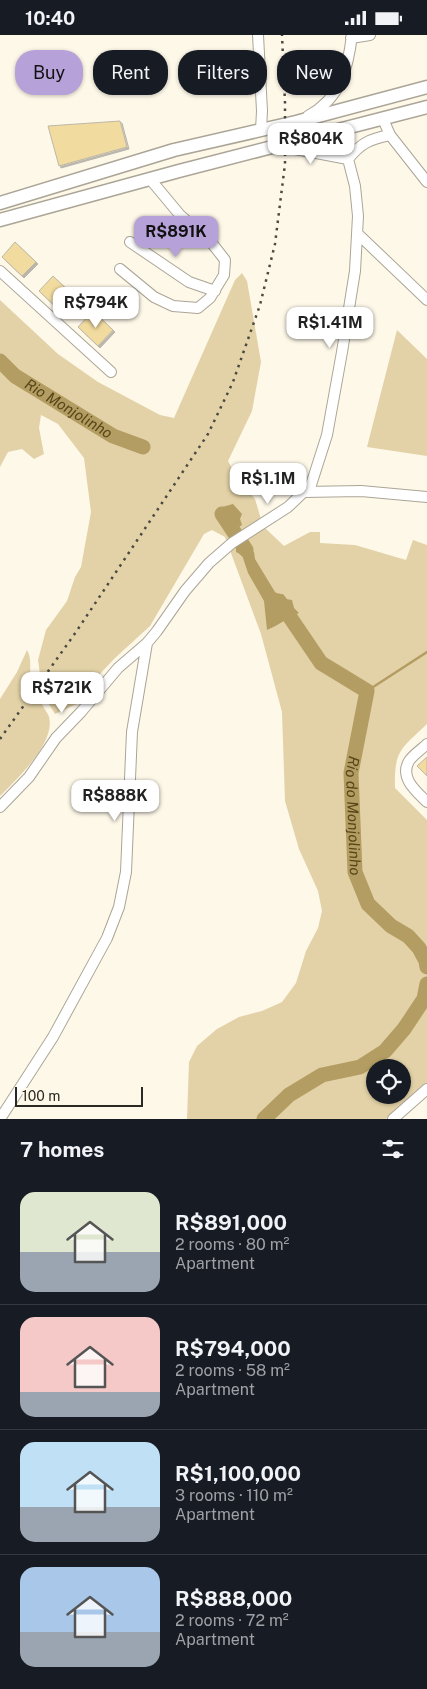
<!DOCTYPE html>
<meta charset="utf-8">
<style>
:root{--surface:#171b24;--page:#20242c;--text:#f1f3f6;--muted:#9ea1a6;--line:#363941;--accent:#b7a1d9}
body{margin:0;font-family:"Public Sans",sans-serif;background:var(--page);color:var(--text);height:100vh;display:flex;flex-direction:column;font-size:19px;white-space:nowrap}
*{box-sizing:border-box;margin:0}
p{font-size:16px;color:var(--muted)}
.icon{flex:none;width:28px;height:28px;fill:none;stroke:currentColor;stroke-width:2;stroke-linecap:round;stroke-linejoin:round}
.map{position:relative;height:1084px;overflow:hidden}
.panel{display:flex;flex-direction:column;background:var(--surface);flex:1}
.panel>*{flex:none}
.hud{position:absolute;left:15px;top:15px;width:398px;height:45px;display:flex;gap:10px}
.fabs{position:absolute;left:366px;top:1024px;display:grid;gap:10px}
.fabs a{display:grid;place-items:center;width:45px;height:45px;border-radius:50%;background:var(--surface);box-shadow:0 1px 4px #0004;font-size:25px}
.scale{position:absolute;left:15px;bottom:12px;width:128px;box-sizing:border-box;padding-left:5px;border:2px solid #2b2923;border-top:0;font-size:14px;line-height:18px;white-space:nowrap;color:#2b2923;-webkit-text-stroke:4px #fef8e9;paint-order:stroke}
.price{position:absolute;translate:-50% -42px;padding:0 11px;border-radius:10px;background:#fff;color:#222;font-size:16px;line-height:32px;filter:drop-shadow(0 1px 2px #0008)}
.price::after{content:'';position:absolute;left:50%;top:30px;width:15px;height:11px;margin-left:-8px;background:inherit;clip-path:polygon(0 0,100% 0,50% 100%)}
.price.selected{background:var(--accent);color:#111}
ul{padding:0;list-style:none}
li{display:flex;align-items:center;gap:15px;height:125px;padding:0 20px}
li+li{border-top:1px solid var(--line)}
li span{display:grid;place-items:center;flex:none;width:140px;height:100px;border-radius:15px;color:#555}
li>.icon{margin-inline-start:auto}
span .icon{width:60px;height:60px;fill:#fffc;stroke-width:1}
li b{font-size:21px}
h2{display:flex;justify-content:space-between;align-items:center;height:60px;padding:0 20px;font-size:21px}
.tag{padding:0 18px;border-radius:20px;background:var(--surface);box-shadow:0 1px 4px #0004;font-size:18px;line-height:45px}
.tag.selected{background:var(--accent);color:#111}
.status{display:flex;justify-content:space-between;align-items:center;height:35px;padding:0 25px;background:var(--surface);direction:ltr}
.status svg{height:14px;fill:currentColor}
.map>svg:first-child{display:block}
.green{fill:#e3d2a7;fill-rule:evenodd}
.water{fill:#b39d62}
.lines{fill:none;stroke-linecap:round;stroke-linejoin:round}
.stream{stroke:#b39d62;stroke-width:2.5}
.river{stroke:#b39d62;stroke-width:15}
.building{fill:#f2db9f;stroke:#bdb7a8;filter:url(#shadow)}
.minor-casing{stroke:#aba597;stroke-width:12}
.major-casing{stroke:#aba597;stroke-width:15}
.minor{stroke:#fff;stroke-width:10}
.major{stroke:#fff;stroke-width:12}
.rail{stroke:#4c4942;stroke-width:2.5;stroke-dasharray:2.5 5;stroke-linecap:butt}
.labels{text-anchor:middle;stroke-width:5;stroke-linejoin:round;paint-order:stroke}
.water-label{font-size:15px;font-style:italic;fill:#574618;stroke:#fef8e9}
</style>
<div class="status"><b>10:40</b><svg viewBox="0 0 49 12"><path d="M0 12V9h3v3zM5 12V6h3v6zM10 12V3h3v9zM15 12V0h3v12zM26 1h20v11H26zM47 4h2v5h-2z"/></svg></div>
<div class="map">
<svg width="427" height="1084" viewBox="0 0 427 1084">
<defs>
<filter id="shadow"><feDropShadow dx="2" dy="2" stdDeviation="0" flood-color="#0004"/></filter>
</defs>
<rect width="100%" height="100%" fill="#fef8e9"/>
<path class="green" d="M242,238l5,8 14,81 -9,49 -24,50 9,17 18,21 8,27 21,20 26,-14h10v11l35,2 51,15 7,-20 14,5v179c-26,25 -33,26 -32,64l32,32v263l-41,36h-199l2,-57 8,-16 20,-17 22,-12 23,-6 20,-9 14,-19 10,-32 12,-23 4,-17 -4,-20 -19,-42 -14,-48 -3,-89 -21,-78 -36,-97 -13,-7 -8,4 -54,92 -35,32 -17,18 -15,25 -28,13 -12,-19 -5,-35 8,-30 21,-29 8,-24 6,-10 10,-55 -7,-54 -26,-34 -17,-9 -2,13 5,26 -10,5 -12,-10 -14,3 -8,15v-167l58,54 40,28 62,33 14,3 61,-138zM375,1032h27v28h-27z
M397,295l30,29v97l-60,-9z
M27,615c6,11 1,19 5,29 3,8 6,17 10,25 2,5 6,9 7,13 7,26 -33,63 -49,79v-97l17,-27z"/>
<path class="water" d="M233,469l9,10 -2,5 2,6 -6,4c-5,-6 -12,-8 -18,-15l4,-7z
M243,503l7,7v4l4,3 1,7 20,33 5,3 3,-1 3,5 6,1 2,8 5,5c-12,5 -20,12 -32,17l-3,-29 -16,-28 -6,-18 -6,-3v-9z"/>
<g class="lines">
<path class="stream" d="M367,656l60,-39"/>
<g class="river">
<path id="s1" d="M0,326l15,15 98,60 30,11"/>
<path d="M222,479l24,36"/>
<path id="s2" d="M279,566l42,62 46,28 -16,82 4,99 13,32 23,22 17,10 11,12 7,13 1,6"/>
<path d="M264,1084l25,-24 33,-20 38,-8 25,-16 19,-22 20,-30 3,-15"/>
</g>
</g>
<path class="building" d="M120,86l7,26 -68,19 -11,-40z
M15,207l21,20 -14,14 -20,-19z
M53,241l21,20 -14,15 -21,-20z
M93,276l20,19 -15,16 -20,-19z
M427,722v19l-10,-10z"/>
<g class="lines">
<g class="minor-casing">
<path id="minor" d="M258,0l4,76 -1,19
M351,3l19,-3
M308,81c32,-17 40,-47 44,-81
M383,84l7,16 37,47
M279,111l69,13
M348,124c13,-16 22,-20 42,-24
M358,199l69,66
M130,207l59,40 26,9
M120,234l34,28 19,9 25,2 12,-10 14,-23 1,-15 -14,-18 -31,-27 -30,-36
M0,236l111,101
M304,457l57,-1 66,6
M427,709c-5,5 -14,11 -18,17 -10,17 8,31 18,41
M0,772l29,-30 27,-39 25,-26 37,-44 29,-25
M0,1084l53,-82 54,-99 12,-31 7,-35 6,-140 15,-89 10,-12 28,-40 24,-28 23,-20 56,-36 23,-22 16,-50 15,-83 13,-81 3,-55 -3,-30 -7,-27
M393,1084l34,-30"/>
</g>
<g class="major-casing">
<path id="major" d="M0,168l174,-53 122,-28 131,-35
M0,185l179,-49 248,-64"/>
</g>
<use href="#minor" class="minor"/>
<use href="#major" class="major"/>
<path class="rail" d="M0,704l76,-107 132,-198 25,-52 27,-77 15,-61 10,-80v-61l-3,-68"/>
</g>
<g class="labels">
<g class="water-label">
<text dy="5" stroke="none"><textPath href="#s1" startOffset="84">Rio Monjolinho</textPath></text>
<text dy="5" stroke="none"><textPath href="#s2" startOffset="255">Rio do Monjolinho</textPath></text>
</g>
</g>
</svg>
<div class="fabs">
<a><svg class="icon" aria-label="locate" viewBox="0 0 24 24"><circle cx="12" cy="12" r="6"/><path d="M12 2v4M12 18v4M2 12h4M18 12h4"/></svg></a>
</div>
<div class="scale">100 m</div>
<b class="price" style="left:311px;top:130px">R$804K</b>
<b class="price selected" style="left:176px;top:223px">R$891K</b>
<b class="price" style="left:96px;top:294px">R$794K</b>
<b class="price" style="left:330px;top:314px">R$1.41M</b>
<b class="price" style="left:268px;top:470px">R$1.1M</b>
<b class="price" style="left:62px;top:679px">R$721K</b>
<b class="price" style="left:115px;top:787px">R$888K</b>
<div class="hud">
<a class="tag selected">Buy</a>
<a class="tag">Rent</a>
<a class="tag">Filters</a>
<a class="tag">New</a>
</div>
</div>
<section class="panel">
<h2>7 homes<svg class="icon" aria-label="filters" viewBox="0 0 24 24"><path d="M4 7h16M4 17h16"/><circle cx="9" cy="7" r="2"/><circle cx="15" cy="17" r="2"/></svg></h2>
<ul>
<li><span style="background:linear-gradient(#dfe7d0 60%,#9aa5b1 0)"><svg class="icon" aria-label="home" viewBox="0 0 24 24"><path d="M3 11l9-7 9 7M6 9v11h12V9"/></svg></span><div><b>R$891,000</b><p>2 rooms · 80 m²</p><p>Apartment</p></div></li>
<li><span style="background:linear-gradient(#f6c9c9 75%,#9aa5b1 0)"><svg class="icon" aria-label="home" viewBox="0 0 24 24"><path d="M3 11l9-7 9 7M6 9v11h12V9"/></svg></span><div><b>R$794,000</b><p>2 rooms · 58 m²</p><p>Apartment</p></div></li>
<li><span style="background:linear-gradient(#bfe0f5 65%,#9aa5b1 0)"><svg class="icon" aria-label="home" viewBox="0 0 24 24"><path d="M3 11l9-7 9 7M6 9v11h12V9"/></svg></span><div><b>R$1,100,000</b><p>3 rooms · 110 m²</p><p>Apartment</p></div></li>
<li><span style="background:linear-gradient(#a9c7e8 65%,#9aa5b1 0)"><svg class="icon" aria-label="home" viewBox="0 0 24 24"><path d="M3 11l9-7 9 7M6 9v11h12V9"/></svg></span><div><b>R$888,000</b><p>2 rooms · 72 m²</p><p>Apartment</p></div></li>
</ul>
</section>
